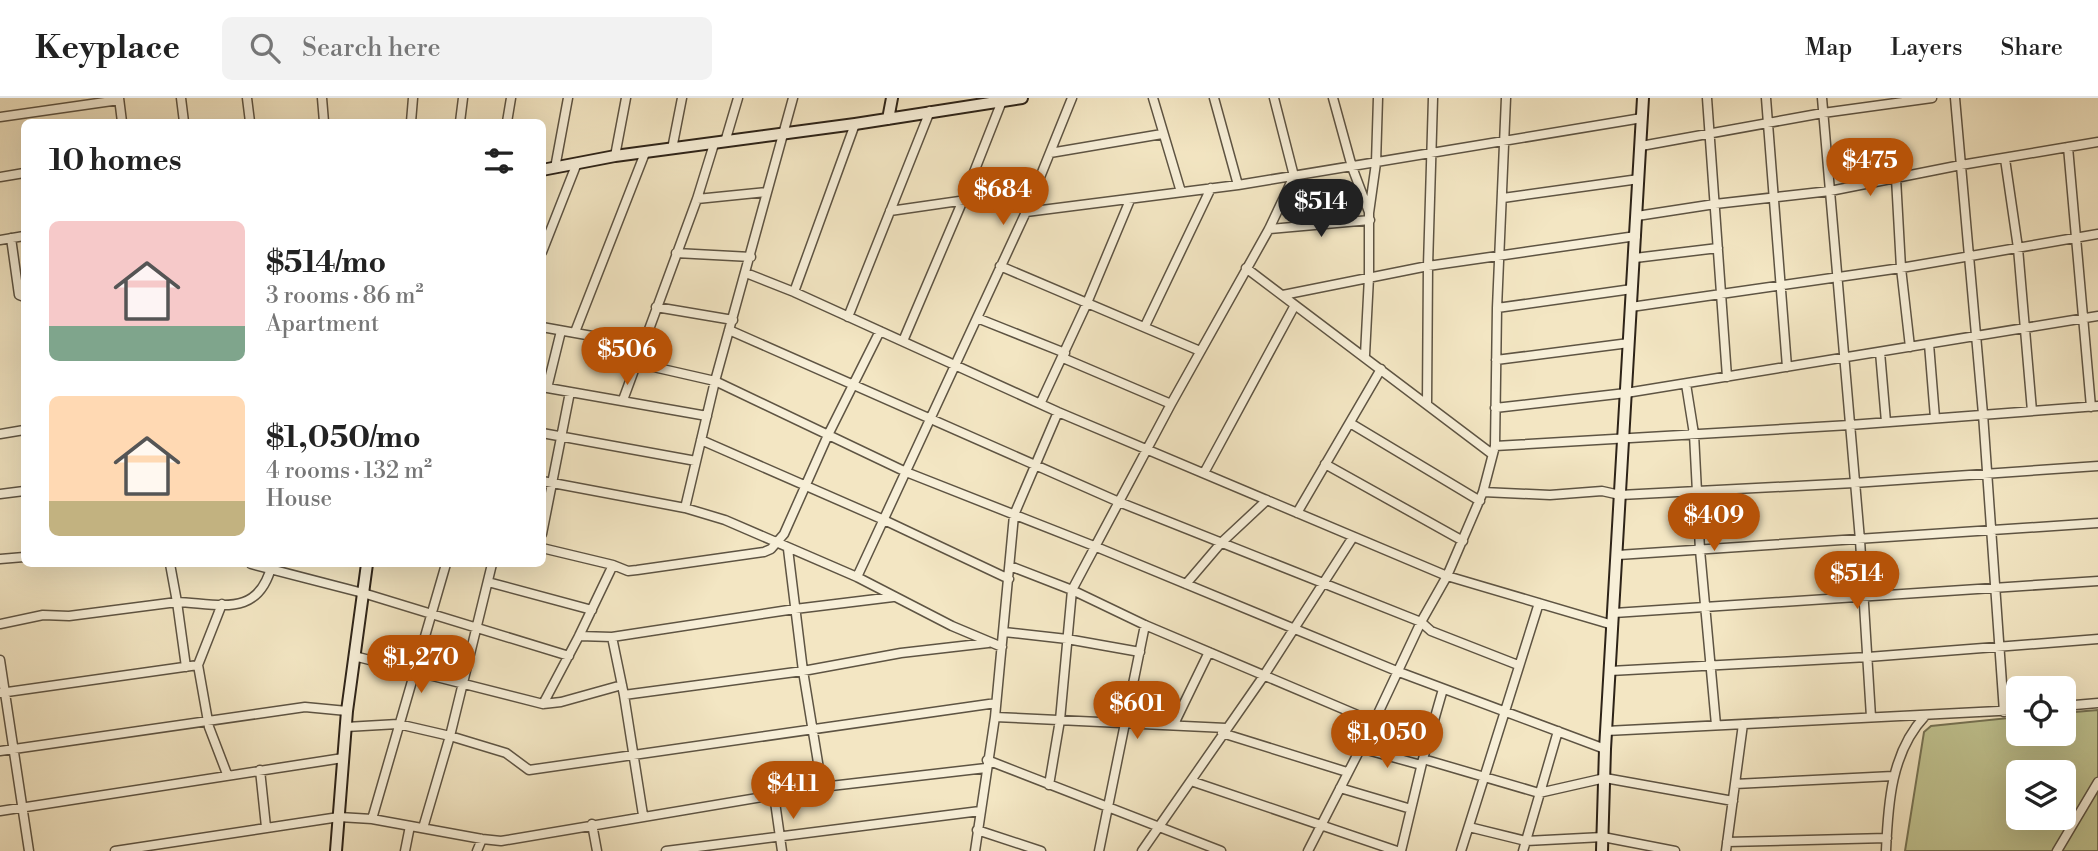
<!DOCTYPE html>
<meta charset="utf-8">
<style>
:root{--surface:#fff;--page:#f2f2f2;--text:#222;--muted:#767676;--line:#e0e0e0;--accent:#b45309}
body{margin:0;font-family:"Libre Bodoni",serif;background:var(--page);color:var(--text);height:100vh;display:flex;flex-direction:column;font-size:26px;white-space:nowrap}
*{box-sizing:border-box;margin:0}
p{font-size:23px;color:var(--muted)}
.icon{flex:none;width:38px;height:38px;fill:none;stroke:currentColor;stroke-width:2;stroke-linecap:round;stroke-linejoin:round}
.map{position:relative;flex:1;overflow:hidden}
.panel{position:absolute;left:21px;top:21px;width:525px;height:448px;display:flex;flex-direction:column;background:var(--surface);border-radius:10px;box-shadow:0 7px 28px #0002}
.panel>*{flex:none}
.fabs{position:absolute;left:2006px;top:578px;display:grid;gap:14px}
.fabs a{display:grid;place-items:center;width:70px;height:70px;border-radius:10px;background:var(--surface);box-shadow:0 7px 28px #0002;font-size:35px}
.price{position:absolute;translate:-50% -60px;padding:0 16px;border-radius:24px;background:var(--accent);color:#fff;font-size:23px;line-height:46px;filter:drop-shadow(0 2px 4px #0008)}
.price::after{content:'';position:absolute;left:50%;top:42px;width:21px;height:16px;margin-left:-10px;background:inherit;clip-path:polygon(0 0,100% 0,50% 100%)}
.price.selected{background:#222;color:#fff}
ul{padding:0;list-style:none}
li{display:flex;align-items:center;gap:21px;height:175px;padding:0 28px}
li span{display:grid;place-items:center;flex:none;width:196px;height:140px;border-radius:10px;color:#555}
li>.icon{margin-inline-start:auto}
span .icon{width:84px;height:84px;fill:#fffc;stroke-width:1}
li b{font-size:30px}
h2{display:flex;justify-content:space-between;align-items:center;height:84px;padding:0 28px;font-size:30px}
header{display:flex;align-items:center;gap:42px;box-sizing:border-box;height:98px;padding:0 35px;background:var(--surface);border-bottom:2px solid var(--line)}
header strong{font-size:33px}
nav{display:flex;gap:38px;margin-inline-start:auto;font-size:24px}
.search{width:490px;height:63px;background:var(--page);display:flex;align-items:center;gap:18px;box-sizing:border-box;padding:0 24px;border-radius:10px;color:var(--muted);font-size:26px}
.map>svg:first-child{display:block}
.green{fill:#c0c390;stroke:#767354;stroke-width:2;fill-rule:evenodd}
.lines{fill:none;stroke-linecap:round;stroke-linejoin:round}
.street-casing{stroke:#5e5443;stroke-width:11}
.secondary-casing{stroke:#2d2318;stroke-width:14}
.street{stroke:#f7efd8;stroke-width:8}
.secondary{stroke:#f7efd8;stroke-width:10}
</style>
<header>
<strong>Keyplace</strong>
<div class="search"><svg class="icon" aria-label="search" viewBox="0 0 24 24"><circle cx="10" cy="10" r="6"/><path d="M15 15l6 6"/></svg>Search here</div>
<nav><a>Map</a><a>Layers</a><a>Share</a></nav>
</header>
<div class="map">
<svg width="2098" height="753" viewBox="0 0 2098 753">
<rect width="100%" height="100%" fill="#f3e6c3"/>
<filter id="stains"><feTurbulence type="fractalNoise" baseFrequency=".00286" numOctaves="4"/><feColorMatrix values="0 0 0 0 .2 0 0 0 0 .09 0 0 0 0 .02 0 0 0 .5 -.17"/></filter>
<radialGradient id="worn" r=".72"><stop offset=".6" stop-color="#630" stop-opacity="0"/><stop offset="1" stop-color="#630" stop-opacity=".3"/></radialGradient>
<path class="green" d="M2098,612v141h-193l19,-119 7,-6 87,-9v16h45v-20zM2018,674h45v45h-45z"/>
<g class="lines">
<g class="street-casing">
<path id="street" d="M119,0l3,24
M181,0l3,24
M247,0l3,24
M322,0l2,24
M1153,0l28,94
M1214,0l24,87
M1333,0l19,69 17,45
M1707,0l20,279
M1766,0l21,269
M1822,0l38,442 11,177
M1955,0l28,316 21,298
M0,19l119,-17
M411,24l2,-24
M460,24l3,-24
M507,24l4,-24
M725,44l13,-44
M1641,48l182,-33 109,-15
M2068,49l23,260
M672,51l10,-51
M1050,55l112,-19
M615,58l11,-58
M2005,61l13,89 14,163
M555,70l13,-70
M0,79l24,-4
M1896,80l5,90 9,79
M1503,100l136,-19
M697,101l70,-7
M890,113l145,-21
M1026,114l212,-27 404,-67
M1637,118l78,-12 115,-13 131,-26 137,-23
M1269,131l101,-9
M11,140l8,57 5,2
M0,142l24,-4
M542,154l35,-89
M676,155l75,4
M1635,160l83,-10
M1000,168l200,85
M1246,170l246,186
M746,175l48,19 264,120 389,164 166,49
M794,194l61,-168
M1283,197l145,-29 208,-30
M656,209l77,13
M1631,209l270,-39 197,-34
M1497,210l135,-19
M848,219l82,-206
M977,220l88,35
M1145,228l66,-138
M542,229l100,18
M729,232l390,172 302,120 10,9 87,34
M575,234l70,-179
M903,243l60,-141 39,-99
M1929,246l6,74
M1880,254l6,70
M1365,257l4,-78v-64l7,-50 2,-65
M1063,260l108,46
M1496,262l133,-17
M636,265l79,18 191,91 188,74 305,126 206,77
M1686,286l8,50 6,116 16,175
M542,289l165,29
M547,290l14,-57
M623,302l74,-201 17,-55
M1041,304l46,-99 43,-103
M1427,305l1,-137 5,-168
M1495,310l131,-15 472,-77
M1350,325l130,78
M542,335l154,28
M0,336l24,-4
M701,342l183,80 125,59
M1495,348l355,-21 248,-19
M1325,366l138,77
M1204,375l91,-168
M542,383l143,27 40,12 132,57 95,49 50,21
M1483,394l67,3 52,-4 18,4 234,-12 244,-17
M0,396l24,-3
M685,410l30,-127 78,-283
M1297,415l84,-144
M542,436l28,-142
M542,450l71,17
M788,451l15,122 19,116
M1618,457l480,-32
M0,461l24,-2
M251,466l112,29 206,63
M1010,468l62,24 73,35 229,97
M857,479l169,-365 46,-114
M488,484l104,28
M1186,486l35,-41 46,-43
M222,506l-24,61 11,62 18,47
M1614,515l484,-32
M0,526l43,-9 26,1 108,-14 -7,-38
M1004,534l63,7 73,13
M579,538l33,1 12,58 19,120
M612,539l183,-28 98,-12
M354,558l189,48 18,-2 61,-17
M0,562l29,191
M186,569l-9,-65c44,2 82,16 95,-38
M1610,573l258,-14 230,-18
M0,595l198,-28
M624,597l179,-24 98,-18 87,-10
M543,606l36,-68 34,-71 15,6 9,-1 127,-18 7,-3 13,-15 44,-99 52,-104
M2063,608l35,-3
M995,619l231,11
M1174,626l35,-72
M346,629l52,-3 52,12 56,17 23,17 467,-67
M1606,633l412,-21
M1222,635l125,39
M1360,650l61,17
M0,653l305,-44 42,4
M1423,661l116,34 66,-15 128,23
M987,662l234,91
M260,672l6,57
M1191,683l206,70
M1735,686l158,-8
M1049,687l11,-65 12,-130 99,-186 98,-175 25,-53 -20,-78
M1340,690l71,21
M774,697l8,56
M0,713l343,-53
M372,721l74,-255
M592,726l5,27
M1469,729l57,14 77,-4 72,14
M423,730l27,-92 42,-172
M977,732l64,21
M1727,744l160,-4
M115,753l224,-34 33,2 110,20 19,2 321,-54 164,-19
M405,753l5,-25
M477,753l5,-12
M666,753l314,-40
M975,753l20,-134 19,-202 44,-103
M1099,753l46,-226
M1142,753l121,-174 90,-140
M1308,753l66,-129 47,-100 26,-46 36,-84 12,-46 2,-138 9,-210
M1401,753l22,-92 20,-70
M1461,753l78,-248
M1523,753l35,-120
M1726,753l17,-127
M1886,753c2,-47 5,-99 39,-135
M2057,753l41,-69"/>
</g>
<g class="secondary-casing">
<path id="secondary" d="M888,21l4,-21
M542,72l73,-14 240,-32 167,-26
M336,753l11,-140 20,-147
M1602,753l3,-102 38,-651"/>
</g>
<use href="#street" class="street"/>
<use href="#secondary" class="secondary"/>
</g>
<rect width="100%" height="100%" filter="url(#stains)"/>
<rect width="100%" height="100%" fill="url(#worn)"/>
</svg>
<div class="fabs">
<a><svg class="icon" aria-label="locate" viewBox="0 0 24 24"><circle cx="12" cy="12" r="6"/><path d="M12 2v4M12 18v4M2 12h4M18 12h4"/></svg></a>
<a><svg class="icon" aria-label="layers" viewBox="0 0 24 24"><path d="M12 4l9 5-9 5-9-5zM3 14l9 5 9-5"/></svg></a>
</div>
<b class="price" style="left:1870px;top:100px">$475</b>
<b class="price" style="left:1003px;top:129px">$684</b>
<b class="price selected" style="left:1321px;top:141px">$514</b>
<b class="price" style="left:627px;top:289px">$506</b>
<b class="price" style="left:1714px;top:455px">$409</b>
<b class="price" style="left:1857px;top:513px">$514</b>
<b class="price" style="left:421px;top:597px">$1,270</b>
<b class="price" style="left:1137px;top:643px">$601</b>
<b class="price" style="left:1387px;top:672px">$1,050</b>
<b class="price" style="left:793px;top:723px">$411</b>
<section class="panel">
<h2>10 homes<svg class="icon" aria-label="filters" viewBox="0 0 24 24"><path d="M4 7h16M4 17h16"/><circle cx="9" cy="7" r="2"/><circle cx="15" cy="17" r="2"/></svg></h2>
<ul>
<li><span style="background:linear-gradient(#f6c9c9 75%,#7fa58c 0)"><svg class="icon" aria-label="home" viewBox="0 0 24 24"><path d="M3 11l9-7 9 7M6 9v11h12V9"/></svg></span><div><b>$514/mo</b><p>3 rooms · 86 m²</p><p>Apartment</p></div></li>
<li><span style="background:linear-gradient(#ffd9b3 75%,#c2b280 0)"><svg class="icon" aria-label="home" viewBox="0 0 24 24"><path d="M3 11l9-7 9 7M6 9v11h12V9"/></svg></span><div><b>$1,050/mo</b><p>4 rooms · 132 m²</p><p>House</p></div></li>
</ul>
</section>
</div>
